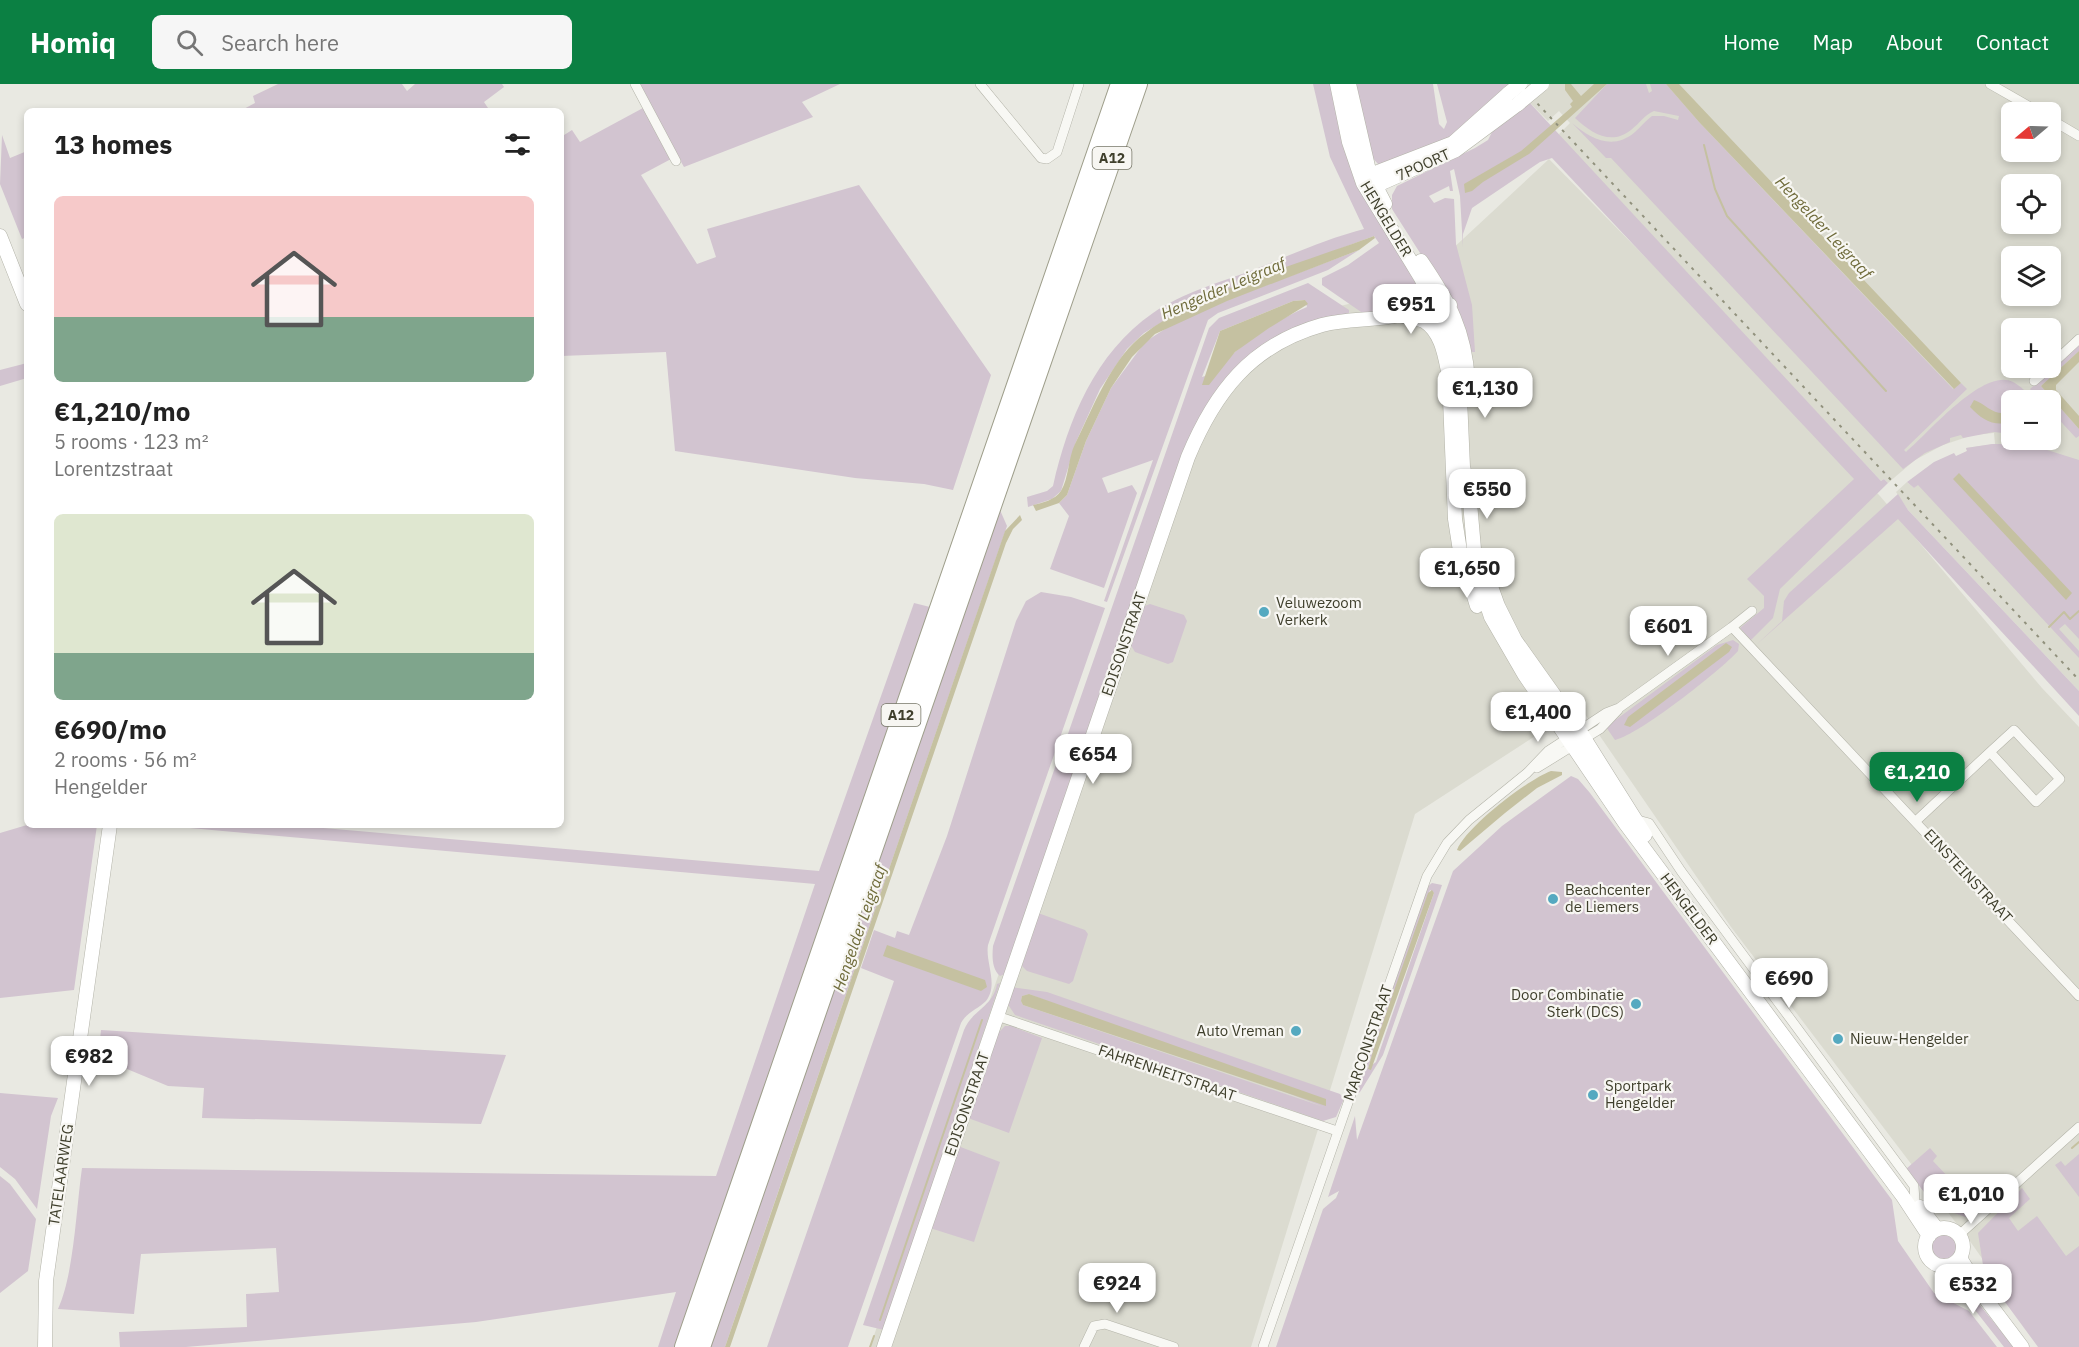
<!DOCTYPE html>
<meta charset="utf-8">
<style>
:root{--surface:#fff;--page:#f6f6f6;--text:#222;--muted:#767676;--accent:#0b8043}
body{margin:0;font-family:"IBM Plex Sans",sans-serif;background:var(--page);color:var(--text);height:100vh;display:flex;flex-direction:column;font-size:22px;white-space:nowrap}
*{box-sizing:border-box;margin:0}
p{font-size:20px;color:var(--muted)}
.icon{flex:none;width:33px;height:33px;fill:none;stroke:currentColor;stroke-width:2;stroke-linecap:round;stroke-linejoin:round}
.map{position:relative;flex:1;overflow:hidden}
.side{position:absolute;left:24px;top:24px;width:540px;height:720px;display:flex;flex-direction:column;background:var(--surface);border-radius:9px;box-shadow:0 3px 9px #0003}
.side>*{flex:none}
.needle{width:39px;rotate:251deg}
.buttons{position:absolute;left:2001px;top:18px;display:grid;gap:12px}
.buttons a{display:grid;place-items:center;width:60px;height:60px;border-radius:9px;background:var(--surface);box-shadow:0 3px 9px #0003;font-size:30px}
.price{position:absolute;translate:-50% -51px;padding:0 14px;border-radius:12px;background:#fff;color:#222;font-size:20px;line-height:39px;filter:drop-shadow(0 2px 3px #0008)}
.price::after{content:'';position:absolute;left:50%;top:36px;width:18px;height:14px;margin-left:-9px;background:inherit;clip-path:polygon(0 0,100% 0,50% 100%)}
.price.selected{background:var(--accent);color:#fff}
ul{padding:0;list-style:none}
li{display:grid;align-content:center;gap:12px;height:318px;padding:0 30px}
li span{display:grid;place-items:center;height:186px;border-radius:9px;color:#555}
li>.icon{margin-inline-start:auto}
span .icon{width:108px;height:108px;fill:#fffc;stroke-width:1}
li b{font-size:26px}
h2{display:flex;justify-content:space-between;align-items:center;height:72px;padding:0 30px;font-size:26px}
header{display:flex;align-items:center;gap:36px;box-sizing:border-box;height:84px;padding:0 30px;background:var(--accent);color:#fff}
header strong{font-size:28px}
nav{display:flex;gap:33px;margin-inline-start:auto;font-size:21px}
.search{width:420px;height:54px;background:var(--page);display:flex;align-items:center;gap:15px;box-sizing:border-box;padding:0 21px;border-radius:9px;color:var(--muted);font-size:22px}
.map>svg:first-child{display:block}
.built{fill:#dbdbd0;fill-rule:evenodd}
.green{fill:#d2c4d0;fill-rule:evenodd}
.water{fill:#c5c1a1}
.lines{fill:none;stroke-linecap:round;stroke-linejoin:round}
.stream{stroke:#c5c1a1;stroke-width:2}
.street-casing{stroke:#b3b3a8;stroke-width:10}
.secondary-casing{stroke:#b3b3a8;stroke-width:15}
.highway-casing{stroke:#9e9e8b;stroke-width:20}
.street{stroke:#f8f8f4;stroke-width:9}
.secondary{stroke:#fff;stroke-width:14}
.highway{stroke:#fff;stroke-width:18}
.rail{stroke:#91917d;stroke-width:2;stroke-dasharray:3 6;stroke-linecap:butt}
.secondary-bridge-casing{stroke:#b3b3a8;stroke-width:15;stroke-linecap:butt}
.secondary-bridge{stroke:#fff;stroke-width:14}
.poi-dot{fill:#55a9c0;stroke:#f7f6f2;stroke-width:2}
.labels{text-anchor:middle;stroke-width:4.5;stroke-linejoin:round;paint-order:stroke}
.shield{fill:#f7f6f2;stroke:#767667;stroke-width:1.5}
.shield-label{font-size:14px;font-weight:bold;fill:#3f3f2c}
.street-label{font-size:15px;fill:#3f3f2c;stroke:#f7f6f2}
.poi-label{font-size:15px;fill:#3f3f2c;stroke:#f7f6f2;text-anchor:start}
.water-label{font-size:16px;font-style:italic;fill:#6f6b3a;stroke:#f7f6f2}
</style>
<header>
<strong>Homiq</strong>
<div class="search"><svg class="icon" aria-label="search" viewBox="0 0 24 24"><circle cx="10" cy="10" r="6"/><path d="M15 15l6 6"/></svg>Search here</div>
<nav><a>Home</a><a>Map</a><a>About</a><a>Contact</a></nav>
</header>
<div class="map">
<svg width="2079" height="1263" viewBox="0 0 2079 1263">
<rect width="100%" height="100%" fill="#e9e9e2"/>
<path class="built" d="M1536,0h543v607l-171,-181 -12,-18 11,-10 7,6 16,-15 37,-22 -1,-3 29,-4 -1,-11 -21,2 -30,10 -28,15 -27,23 -4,-4 -3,2 -319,-340 -3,-7 11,-11 -11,-12 -11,10 -19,-19zM2012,28h38v40h-38zM2012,100h38v40h-38zM2012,172h38v40h-38zM2012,244h38v40h-38zM2012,316h38v40h-38z
M1549,75l331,337 162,192 37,39v613l-35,7 -72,-103 -241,-317 -151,-220 -165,107 -164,533h-381l302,-875 34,-93 100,-65 85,-20 44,-29z"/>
<path class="green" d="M278,0h124l5,7 8,-7h87l2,3 -20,15 6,9h-250l15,-8 -2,-7z
M637,0h203l-38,18 11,15 -129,50z
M1313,0h20l13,58 75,139 -1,19 -6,6 -50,8 -42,-29v-7l26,-13 31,-22 -5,-7 -152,57 -55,26 -23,14 -17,16 -27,40 -24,53 -15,49 -9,8 -24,8 -1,-10 20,-6 6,-5c15,-66 42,-133 100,-173 29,-20 68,-31 100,-43 37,-15 73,-31 111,-41l-34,-72z
M1352,0h81l6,40 5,5 3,-7 -10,-38h74l-68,61 -59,20 -6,-1 -8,-9z
M1607,0h39l3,9 3,-2 -2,-7h16l33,38 254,267 8,-6 6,6 -63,61 2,2c21,-17 77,-85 107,-70 8,4 15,12 21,18h-22l-1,34 -17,-2 -31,6 -2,-3 -11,3v4l-25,11 -22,16 -292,-311h-5l-34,-35c19,16 41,28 63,9 6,-5 10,-11 17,-16h12l14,4 1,-4 -25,-5c-10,4 -14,12 -23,19 -20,16 -40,3 -56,-12z
M1529,18l352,379 3,-2 4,4 -108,106 -7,29 -22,22 -11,-12 24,-20v-12l-17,-17 107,-100 -302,-321 -12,4 -68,46 -9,26v14l-3,-52 -6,-27 -4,2 3,20h-3l-1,-5 -20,10 5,7 11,-5 9,1 2,45 16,61 3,47h-6l-17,-49 -60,-94v-14l5,-9 78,-38 13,-8 5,-10z
M643,24l28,51 -30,16 56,89 19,-7 -9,-28 152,-44 132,190 -38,115 -29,-6 -69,-6 -180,-27 -9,-99 -105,4v-219l11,-7 8,12z
M2,51l8,23 17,-7v86l-5,2 -22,-55z
M1359,166l-31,20 -110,43 -10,7 -101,282 -3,-1 49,-141 -51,18 6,15 24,-8 5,8 -33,95 -54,-19 19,-53 -10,-13 8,-8 19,-54 25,-53 34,-46 26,-17 56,-25z
M1308,199l41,27v4l-40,12 -93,68 -136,364 -18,-7 147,-423 10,-10zM1305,216l2,7c-26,11 -50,27 -72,45 -13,11 -15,20 -33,25l18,-46 73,-30z
M2079,261v6l-38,35 38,43v7l-3,2 -25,-27 -1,-11h-10l-10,-11z
M27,279v15l-27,8v-16z
M1992,360h36l51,16v179l-14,-15 -6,5 20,22v7l-161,-173 -4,3 -7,-6 27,-20 20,-9 2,3 11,-5 -1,-3z
M1898,410l10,16 171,181v25l-181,-197 -142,126 26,-24 2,-20 5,-8z
M1000,426l7,16 -254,739 -28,82h-15z
M1041,508l30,5 34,11 -117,337c-3,18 11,39 -2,56 -8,8 -19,11 -25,22l-113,324h-81l127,-366 -33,-13 13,-38 21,8 2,-7 12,4 38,-99 69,-215 10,-20z
M914,519l16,4 -256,740h-16l18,-55 -200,30 -290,25h-66l-1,-15 128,-5 -1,-33 33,-2 -3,-44 -135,6 -7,60 -76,-5c16,-35 18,-99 24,-141l634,8 99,-292 -658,-59h132l530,46z
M1150,520l34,11 3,6 -14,41 -5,2 -33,-12 -5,-8 12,-37z
M1733,556l6,4 -1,7c-18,20 -98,83 -123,89l-9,-13 111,-82z
M1059,672l19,6 -71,211 -7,3c-8,-7 -8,-19 -7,-30z
M1571,692l7,3 12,14 302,407 6,41 36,52 35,18 28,36h-721l47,-138 13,-11 3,-7 -11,6 27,-81 2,24 96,-269 49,-45z
M27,741h70l-23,165 -74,8v-165z
M1432,799l10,2 -59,170 -23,37 -5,3 72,-208zM1430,806l4,3 -58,169 -8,6z
M1038,829l47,17 3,4 -15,47 -4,3 -42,-13 -5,-5z
M1000,899l-116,347 -21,-5 101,-295c8,-20 29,-23 33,-46z
M1011,903l36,5 293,102 4,5 -8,18 -13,4 -308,-106 -8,-12zM1029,910l295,113 -301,-102 -2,-4 1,-5z
M1005,942h6l31,12 -33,95 -41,-15 29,-84z
M101,946l47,3 358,22 -25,69 -279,-6 2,-30 -36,-2 -70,-29z
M0,1009l58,5 -7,18 -14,93 -22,-30 -15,-12z
M958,1062l42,16 -26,80 -44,-14z
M1930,1064l7,8 -4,5 36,38 -6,11 6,5 7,-3 -5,7 -36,-13 -29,-37z
M2079,1070v43l-24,-32 6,-4 4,5z
M0,1092l10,8 26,35 -8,52 -28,22z
M2022,1104l8,11 -21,19 9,13 19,-15 29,40 13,-10v101h-41l-58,-79 3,-3 -5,-32z
M1932 1163a12 12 0 1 1 24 0a12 12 0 1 1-24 0Z
M1961,1198l53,65h-10l-33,-42 -17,-9 1,-10z"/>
<path class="water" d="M1565,0h6l10,12 13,-12h13l-78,70 -46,28 -11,9 -7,2 -1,-9 57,-33 51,-44 -2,-3 3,-3 -8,-11z
M1666,0h13l282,299 -7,6 -255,-267z
M1374,152l1,2 -16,12 -132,51 -72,33 -23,23 -21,31 -25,53 -19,54 -8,8 -23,8 -3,-6c9,-2 22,-5 28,-14 8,-13 7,-33 14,-47 16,-32 29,-67 53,-95 44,-51 181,-88 246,-113z
M1293,217l12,-1 3,4 -39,24 -34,24 -26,33h-7l18,-54z
M2079,267v11l-23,23v5l23,26v13l-38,-43z
M1974,316c14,5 19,17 37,12v10c-17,5 -29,-2 -41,-15z
M1959,389l113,120 -6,7 -113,-121z
M1020,431l2,5 -9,9 -7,14 -276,804h-5l280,-816z
M1726,559l6,4 -3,5 -99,75 -6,-2 4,-8z
M1551,687l11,1v3l-25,13 -32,25 -45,38 -3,-1c9,-23 70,-70 94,-79z
M1432,806l2,3 -63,177 -3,-1 5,-18 55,-158z
M887,861l98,35 2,7 -6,4 -98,-35z
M1029,910l297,105v7l-303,-101 -2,-4 1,-5z"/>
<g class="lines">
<path class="stream" d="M1704,61l11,44 12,27 159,175
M2049,543l15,-15 6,7 9,-8
M2072,1064l7,-6
M880,1236l102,-300
M870,1263l4,-11"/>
<g class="street-casing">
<path id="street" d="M635,0l41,77
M980,0l61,74 6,1 10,-7 22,-68
M1990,0l49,28
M2050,35l29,17
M2050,282l29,-27
M2034,297l15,-13
M1752,527l-20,16 347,369
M1537,684l63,-39 18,-19
M1634,735l15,4 32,48 233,315 1,15
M1916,737l74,-69 46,50 24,-23 -46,-49 -24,22
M997,932l340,115
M1959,1151l120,-108
M1084,1263l10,-21 11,-2 69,23
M1263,1263l157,-451 7,-20 20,-33 22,-23 58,-47 21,-22 58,-38 13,-5 113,-81"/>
</g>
<g class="secondary-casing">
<path id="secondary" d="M1337,0l12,58 14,41 58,95 35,75 3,22 4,92 6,24 7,81 15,45 33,57 101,149 277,372 27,41
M1349,0l21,91 15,29
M1509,9l-56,50 -83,32 -7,8 12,3 81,-36 62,-46
M0,152l27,68
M1421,177c28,41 44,70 47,120
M1401,231c7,3 16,3 23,6 18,11 21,36 25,55l6,143 5,32 17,55
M1483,480l15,42 17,34 64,90 66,105
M1920,1123l17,22
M1925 1163a19 19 0 1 1 38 0a19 19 0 1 1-38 0Z
M1960,1174l25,40 37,49
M45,1263l1,-66 64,-456
M884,1263l304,-890c27,-65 63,-112 134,-132 26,-7 52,-4 77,-10 12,-2 23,-10 34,-15l17,5"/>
</g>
<g class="highway-casing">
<path id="highway" d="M684,1263l436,-1263
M701,1263l437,-1263"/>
</g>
<use href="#street" class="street"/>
<use href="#secondary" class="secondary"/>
<use href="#highway" class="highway"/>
<path class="rail" d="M1519,0l560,596"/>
<g class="secondary-bridge-casing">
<path id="secondary-bridge" d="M1509,9l11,-9
M1518,20l24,-20"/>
</g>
<use href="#secondary-bridge" class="secondary-bridge"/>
</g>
<g class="poi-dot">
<circle cx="1264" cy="528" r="6"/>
<circle cx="1553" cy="815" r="6"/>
<circle cx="1636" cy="920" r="6"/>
<circle cx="1296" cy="947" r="6"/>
<circle cx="1838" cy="955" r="6"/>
<circle cx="1593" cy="1011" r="6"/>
</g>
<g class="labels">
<g class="shield">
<rect x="1092.5" y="63" width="39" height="22" rx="4.5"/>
<rect x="881.5" y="620" width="39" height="22" rx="4.5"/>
</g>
<g class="shield-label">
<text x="1112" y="79">A12</text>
<text x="901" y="636">A12</text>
</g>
<g class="street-label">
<text transform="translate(1423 81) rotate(-24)" y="5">7POORT</text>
<text transform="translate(1386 135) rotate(59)" y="5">HENGELDER</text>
<text transform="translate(1124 560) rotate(-71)" y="5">EDISONSTRAAT</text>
<text transform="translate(1968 792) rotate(47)" y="5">EINSTEINSTRAAT</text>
<text transform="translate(1689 825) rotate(53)" y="5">HENGELDER</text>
<text transform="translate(1368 959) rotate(-71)" y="5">MARCONISTRAAT</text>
<text transform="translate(1167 989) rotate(19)" y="5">FAHRENHEITSTRAAT</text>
<text transform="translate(967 1020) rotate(-71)" y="5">EDISONSTRAAT</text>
<text transform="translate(61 1091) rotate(-82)" y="5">TATELAARWEG</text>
</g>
<g class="poi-label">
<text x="1276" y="524">Veluwezoom<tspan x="1276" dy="17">Verkerk</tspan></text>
<text x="1565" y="811">Beachcenter<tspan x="1565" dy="17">de Liemers</tspan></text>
<text x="1624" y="916" text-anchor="end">Door Combinatie<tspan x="1624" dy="17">Sterk (DCS)</tspan></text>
<text x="1284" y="952" text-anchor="end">Auto Vreman</text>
<text x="1850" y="960">Nieuw-Hengelder</text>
<text x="1605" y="1007">Sportpark<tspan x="1605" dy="17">Hengelder</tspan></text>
</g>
<g class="water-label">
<text transform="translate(1824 143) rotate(47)" y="6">Hengelder Leigraaf</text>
<text transform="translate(1223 204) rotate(-23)" y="6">Hengelder Leigraaf</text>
<text transform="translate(859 844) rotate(-71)" y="6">Hengelder Leigraaf</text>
</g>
</g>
</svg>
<div class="buttons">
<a><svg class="needle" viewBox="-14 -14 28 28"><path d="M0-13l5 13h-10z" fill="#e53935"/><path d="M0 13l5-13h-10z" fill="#767676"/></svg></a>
<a><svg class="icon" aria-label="locate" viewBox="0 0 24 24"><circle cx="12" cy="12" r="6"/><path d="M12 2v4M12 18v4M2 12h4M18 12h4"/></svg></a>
<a><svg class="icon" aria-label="layers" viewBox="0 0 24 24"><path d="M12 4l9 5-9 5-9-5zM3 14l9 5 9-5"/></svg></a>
<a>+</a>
<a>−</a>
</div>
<b class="price" style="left:1411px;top:251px">€951</b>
<b class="price" style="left:1485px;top:335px">€1,130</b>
<b class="price" style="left:1487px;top:436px">€550</b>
<b class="price" style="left:1467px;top:515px">€1,650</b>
<b class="price" style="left:1668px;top:573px">€601</b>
<b class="price" style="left:1538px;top:659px">€1,400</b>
<b class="price" style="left:1093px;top:701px">€654</b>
<b class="price selected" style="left:1917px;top:719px">€1,210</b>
<b class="price" style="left:1789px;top:925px">€690</b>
<b class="price" style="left:89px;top:1003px">€982</b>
<b class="price" style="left:1971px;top:1141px">€1,010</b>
<b class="price" style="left:1117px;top:1230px">€924</b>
<b class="price" style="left:1973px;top:1231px">€532</b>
<section class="side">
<h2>13 homes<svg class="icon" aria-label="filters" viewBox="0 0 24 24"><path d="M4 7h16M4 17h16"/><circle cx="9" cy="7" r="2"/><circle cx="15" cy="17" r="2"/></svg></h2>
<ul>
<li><span style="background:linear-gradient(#f6c9c9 65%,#7fa58c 0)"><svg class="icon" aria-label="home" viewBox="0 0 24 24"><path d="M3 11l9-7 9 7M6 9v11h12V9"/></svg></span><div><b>€1,210/mo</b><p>5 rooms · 123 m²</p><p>Lorentzstraat</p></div></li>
<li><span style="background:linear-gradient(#dfe7d0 75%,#7fa58c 0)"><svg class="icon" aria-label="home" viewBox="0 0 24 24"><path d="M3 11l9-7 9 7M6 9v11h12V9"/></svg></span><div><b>€690/mo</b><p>2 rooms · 56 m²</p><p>Hengelder</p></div></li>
</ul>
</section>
</div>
